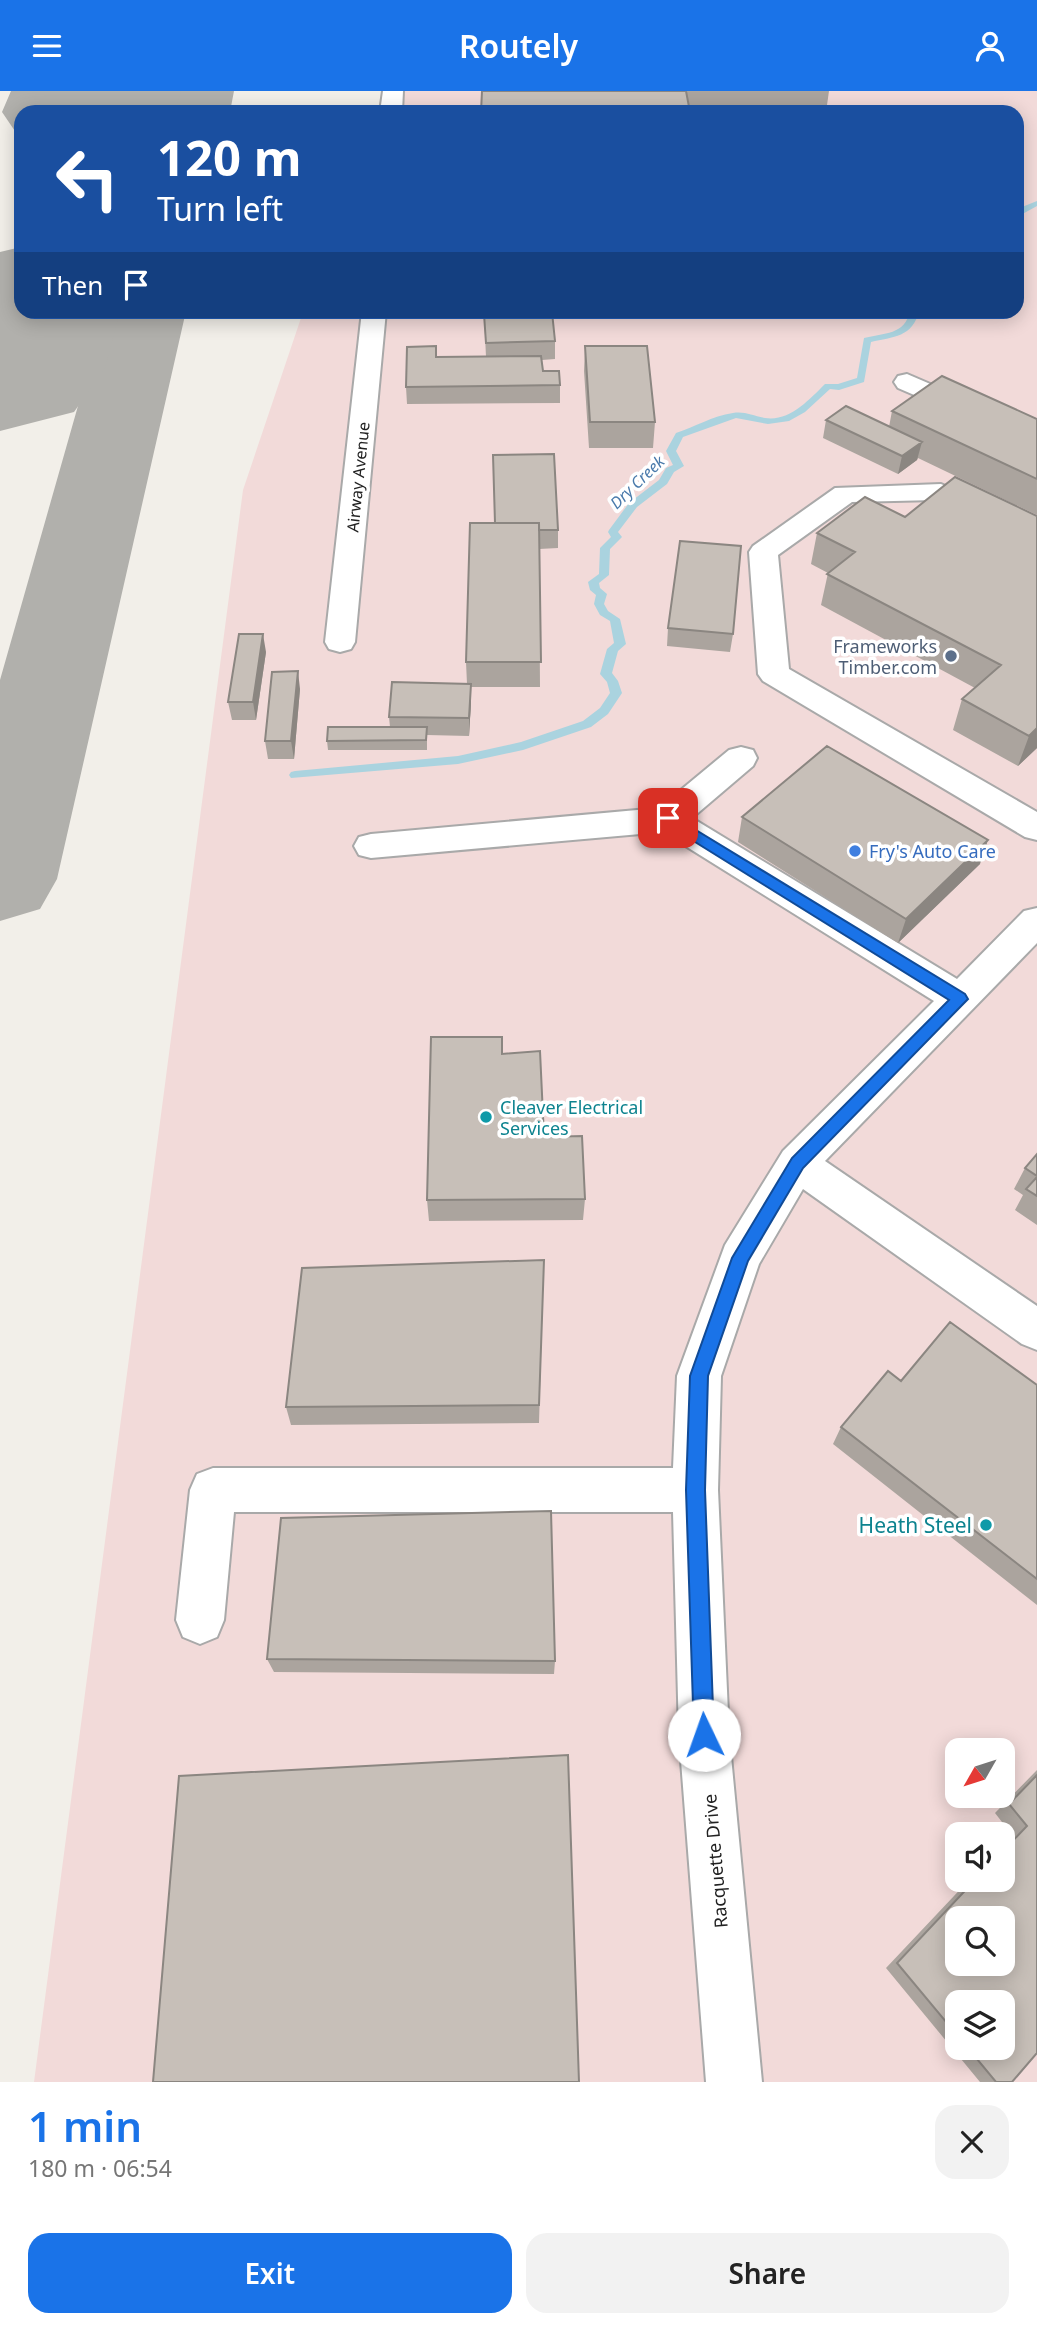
<!DOCTYPE html>
<meta charset="utf-8">
<style>
:root{--surface:#fff;--page:#f2f2f2;--text:#222;--muted:#767676;--accent:#1a73e8}
body{margin:0;font-family:"Noto Sans",sans-serif;background:var(--page);color:var(--text);height:100vh;display:flex;flex-direction:column;font-size:26px;white-space:nowrap}
*{box-sizing:border-box;margin:0}
p{font-size:23px;color:var(--muted)}
.icon{flex:none;width:38px;height:38px;fill:none;stroke:currentColor;stroke-width:2;stroke-linecap:round;stroke-linejoin:round}
.map{position:relative;height:1991px;overflow:hidden}
.panel{display:flex;flex-direction:column;background:var(--surface);flex:1}
.panel>*{flex:none}
.guide{position:absolute;left:14px;top:14px;width:1010px;height:214px;border-radius:21px;box-shadow:0 4px 18px #0003;background:#1a4fa0;color:#fff;overflow:hidden}
.needle{width:46px;rotate:231deg}
.buttons{position:absolute;left:945px;top:1647px;display:grid;gap:14px}
.buttons a{display:grid;place-items:center;width:70px;height:70px;border-radius:14px;background:var(--surface);box-shadow:0 4px 18px #0003;font-size:35px}
.pin{position:absolute;display:grid;place-items:center;width:60px;height:60px;color:#fff;margin:-30px;border-radius:14px;box-shadow:0 4px 10px #0006}
.me{position:absolute;width:77px;margin:-38px;rotate:357deg;stroke-linejoin:round;filter:drop-shadow(0 0 5px #0008)}
.turn{display:flex;align-items:center;gap:24px;height:147px;padding:0 28px;font-size:32px}
.turn .icon{width:91px;height:91px;stroke-width:2.5}
.turn b{display:block;font-size:49px;line-height:60px}
.then{display:flex;align-items:center;height:66px;padding:0 28px;background:#0003;gap:14px;font-size:26px}
.round{display:grid;place-items:center;flex:none;width:74px;height:74px;border-radius:21px;background:var(--page)}
.headline{display:flex;align-items:center;justify-content:space-between;height:119px;padding:0 28px}
h1{font-size:42px;font-weight:600;line-height:52px;color:var(--accent)}
.button{display:flex;gap:14px;margin-top:auto;padding:14px 28px}
.button a{flex:1;height:80px;border-radius:21px;background:var(--accent);color:#fff;font-size:28px;font-weight:600;line-height:80px;text-align:center}
.button a+a{background:var(--page);color:var(--text)}
header{display:flex;justify-content:space-between;align-items:center;height:91px;padding:0 28px;background:var(--accent);color:#fff;font-size:32px;font-weight:600}
.map>svg:first-child{display:block}
.commercial{fill:#f2dad9;fill-rule:evenodd}
.lines{fill:none;stroke-linecap:round;stroke-linejoin:round}
.stream{fill:#aad3df;fill-rule:evenodd}
.taxiway{fill:#b1b0ac;fill-rule:evenodd}
.runway{fill:#b1b0ac;fill-rule:evenodd}
.minor-casing{stroke:#a9a9a9;stroke-width:4}
.minor{fill:#fff;fill-rule:evenodd}
.wall{fill:#aba49e;fill-rule:evenodd}
.shaded-wall{fill:#8b8681}
.building{fill:#c7bfb8;stroke:#8b8681;stroke-width:2;fill-rule:evenodd}
.route{fill:#1a73e8;stroke:#114b97;stroke-width:2}
.service-dot{fill:#5c6f8a;stroke:#fff;stroke-width:2.5}
.shop-dot{fill:#3f7fe0;stroke:#fff;stroke-width:2.5}
.culture-dot{fill:#0f9aa8;stroke:#fff;stroke-width:2.5}
.labels{text-anchor:middle;dominant-baseline:central;stroke-width:7;stroke-linejoin:round;paint-order:stroke}
.far-street-label{font-size:16px;fill:#222;stroke:#fff}
.far-water-label{font-size:16px;font-style:italic;fill:#4a7aab;stroke:#fff}
.service-label{font-size:18px;fill:#4e5e75;stroke:#fff;text-anchor:end}
.shop-label{font-size:18px;fill:#366cbe;stroke:#fff;text-anchor:start}
.culture-label{font-size:18px;fill:#0d838f;stroke:#fff;text-anchor:start}
.street-label{font-size:18px;fill:#222;stroke:#fff}
.near-culture-label{font-size:21px;fill:#0d838f;stroke:#fff;text-anchor:end}
</style>
<header><svg class="icon" aria-label="menu" viewBox="0 0 24 24"><path d="M4 6h16M4 12h16M4 18h16"/></svg>Routely<svg class="icon" aria-label="person" viewBox="0 0 24 24"><circle cx="12" cy="8" r="4"/><path d="M4 21q1-7 8-7t8 7"/></svg></header>
<div class="map">
<svg width="1037" height="1991" viewBox="0 0 1037 1991">
<rect width="100%" height="100%" fill="#f2efe9"/>
<path class="commercial" d="M384,0H1037V1991H34L243,399L303,221L1017,220V21H376ZM957,1659H1003V1704H957ZM957,1743H1003V1788H957ZM957,1827H1003V1872H957ZM957,1911H1003V1956H957Z"/>
<g class="lines">
<path class="stream" d="M1037,110V115L1017,126V118Z
M910,220H919C913,246 893,246 871,251L864,291L839,299L830,298L805,321L789,330L768,333L736,327L683,346L676,360L684,375L674,381L667,393L637,416L618,441L622,446L610,458L609,484L599,492L600,497L607,503L604,513L608,520L620,528L626,553L618,560L612,582L618,590L622,602L608,623L591,636L523,659L458,673L291,687L289,684L291,681L295,680L458,665L521,651L583,630L600,617L610,602L607,591L600,583L607,558L614,552L610,530L600,524L594,513L596,504L590,499L588,491L599,483L600,457L611,446L608,441L609,439L629,412L659,389L666,377L673,374L666,360L676,342C695,336 712,325 733,322C745,320 753,325 765,327C789,331 809,309 825,293H838L857,287L864,247C884,242 905,244 910,220Z"/>
<path class="taxiway" d="M166,0H234L230,21H160Z
M105,220H186L57,788L40,818L0,830V589Z"/>
<path class="runway" d="M11,0H181L174,21H21V49L2,21Z
M21,156V220H120L105,277L74,321L0,340V161Z"/>
<g class="minor-casing">
<path id="minor" d="M383,0H403L402,21H380Z
M362,220H386L355,551L351,558L340,561L329,558L325,551Z
M907,283L1037,339V357L898,297L894,291L898,285Z
M941,393L1037,436V456L936,409L852,411L778,464L789,578L1037,721V749L1025,746L763,590L758,583L749,461L753,455L835,397Z
M741,656L753,659L757,667L753,675L692,727L957,888L1024,820L1037,817V852L825,1070L1037,1215V1259L1022,1253L803,1098L759,1173L721,1285L718,1399L729,1644L762,1991H706L679,1644L673,1421H234L224,1529L217,1546L200,1553L183,1546L176,1529L190,1399L197,1383L213,1377H673L677,1285L725,1154L783,1060L934,910L663,741L371,767L359,764L354,755L359,746L371,743L659,717L729,659Z"/>
</g>
<use href="#minor" class="minor"/>
</g>
<path class="wall" d="M482,0H829L826,21H481Z
M484,223L555,250V268L542,269L543,280L560,294V312L407,313L406,296L436,255V266H486Z
M585,255L655,331L653,357H589L584,280Z
M892,320L1037,328V424L918,367L917,369L898,383L823,347L826,329L889,336Z
M1037,425V657L1018,675L953,639L962,608L975,597L821,514L828,482L811,473L817,442L905,426Z
M470,432L558,439V457L539,458L540,596H471V611L469,645L427,644V659H328L327,650L390,636L389,626L467,593L466,571Z
M668,537L733,543L730,561L667,555Z
M266,561L256,629H232L228,611Z
M300,598L294,668H268L265,650Z
M742,726L980,773L898,852L738,751Z
M502,963L544,1046L585,1108L583,1129L429,1130L427,1109Z
M1037,1063V1134L1015,1119L1023,1104L1014,1098L1025,1077Z
M544,1169L539,1332L291,1334L286,1316Z
M901,1290L1037,1294V1514L833,1353L841,1336Z
M267,1568L555,1570L554,1583L274,1581Z
M1037,1679V1962L1012,1991H980L886,1877L970,1788H1003V1754L1012,1744L995,1722ZM957,1911L1003,1956H957Z"/>
<path class="shaded-wall" d="M922,351L917,369L898,383L902,365Z
M263,543L266,561L256,629L253,611Z
M298,580L300,598L294,668L291,650Z
M471,593V611L469,645V627Z
M1037,637V657L1018,675L1029,645Z
M988,749L980,773L898,852L906,828Z"/>
<path class="building" d="M482,0H686L690,21H481Z
M552,221L555,250L486,252L484,223Z
M436,255V266L541,265L543,280H559L560,294L406,296L407,256Z
M585,255H647L655,331H590Z
M942,285L1037,328V388L892,320Z
M846,315L922,351L902,365L826,329Z
M554,363L558,439H539V432H495L493,364Z
M955,386L1037,425V637L1029,645L962,608L1001,574L827,483L855,461L817,442L865,406L905,426Z
M470,432H539L541,571H466Z
M680,450L741,455L733,543L668,537Z
M239,543H263L253,611H228Z
M298,580L291,650H265L272,581Z
M392,591L471,593L469,627L389,626Z
M328,636H427L426,649L327,650Z
M827,655L988,749L906,828L742,726Z
M431,946H502V963L540,960L544,1046L582,1045L585,1108L427,1109Z
M1037,1063V1085L1025,1077Z
M1037,1086V1105L1026,1098Z
M544,1169L539,1314L286,1316L302,1177Z
M950,1231L1037,1294V1488L841,1336L888,1280L901,1290Z
M551,1420L555,1570L267,1568L281,1427Z
M568,1664L579,1991H153L179,1685Z
M1037,1684V1962L1012,1991H996L967,1956H1003V1911H957V1944L897,1872L976,1788H1003V1760L1027,1735L1009,1713ZM957,1827H1003V1872H957Z"/>
<path class="route" d="M668,722L965,903L968,908L803,1077L748,1170L708,1285L705,1399L714,1644L711,1651L704,1654L697,1651L694,1644L686,1399L690,1285L732,1167L792,1067L949,909L663,731V724Z"/>
<circle class="service-dot" cx="951" cy="565" r="7"/>
<circle class="shop-dot" cx="855" cy="760" r="7"/>
<g class="culture-dot">
<circle cx="486" cy="1026" r="7"/>
<circle cx="986" cy="1434" r="7"/>
</g>
<g class="labels">
<g class="far-street-label">
<text transform="translate(358 386) rotate(-84)">Airway Avenue</text>
</g>
<g class="far-water-label">
<text transform="translate(637 391) rotate(-44)">Dry Creek</text>
</g>
<g class="service-label">
<text x="937" y="555">Frameworks<tspan x="937" dy="21">Timber.com</tspan></text>
</g>
<g class="shop-label">
<text x="869" y="760">Fry's Auto Care</text>
</g>
<g class="culture-label">
<text x="500" y="1016">Cleaver Electrical<tspan x="500" dy="21">Services</tspan></text>
</g>
<g class="street-label">
<text transform="translate(715 1770) rotate(-95)">Racquette Drive</text>
</g>
<g class="near-culture-label">
<text x="972" y="1434">Heath Steel</text>
</g>
</g>
</svg>
<div class="buttons">
<a><svg class="needle" viewBox="-14 -14 28 28"><path d="M0-13l5 13h-10z" fill="#e53935"/><path d="M0 13l5-13h-10z" fill="#767676"/></svg></a>
<a><svg class="icon" aria-label="sound" viewBox="0 0 24 24"><path d="M4 9h4l5-4v14l-5-4H4zM17 9q2 3 0 6"/></svg></a>
<a><svg class="icon" aria-label="search" viewBox="0 0 24 24"><circle cx="10" cy="10" r="6"/><path d="M15 15l6 6"/></svg></a>
<a><svg class="icon" aria-label="layers" viewBox="0 0 24 24"><path d="M12 4l9 5-9 5-9-5zM3 14l9 5 9-5"/></svg></a>
</div>
<div class="pin" style="left:668px;top:727px;background:#d93025"><svg class="icon" aria-label="arrive" viewBox="0 0 24 24"><path d="M6 21V4h12l-3 4 3 4H6"/></svg></div>
<svg class="me" style="left:704px;top:1644px" viewBox="-20 -20 40 40"><circle r="19" fill="#fff"/><path d="M0-13L10 11 0 6-10 11z" fill="#1a73e8"/></svg>
<div class="guide">
<div class="turn"><svg class="icon" aria-label="left" viewBox="0 0 24 24"><path d="M17 20v-9H6M10 6l-5 5 5 5"/></svg><div><b>120 m</b>Turn left</div></div>
<div class="then">Then<svg class="icon" aria-label="arrive" viewBox="0 0 24 24"><path d="M6 21V4h12l-3 4 3 4H6"/></svg></div>
</div>
</div>
<section class="panel">
<div class="headline"><div><h1>1 min</h1><p>180 m · 06:54</p></div><a class="round"><svg class="icon" aria-label="close" viewBox="0 0 24 24"><path d="M6 6l12 12M18 6L6 18"/></svg></a></div>
<div class="button"><a>Exit</a><a>Share</a></div>
</section>
